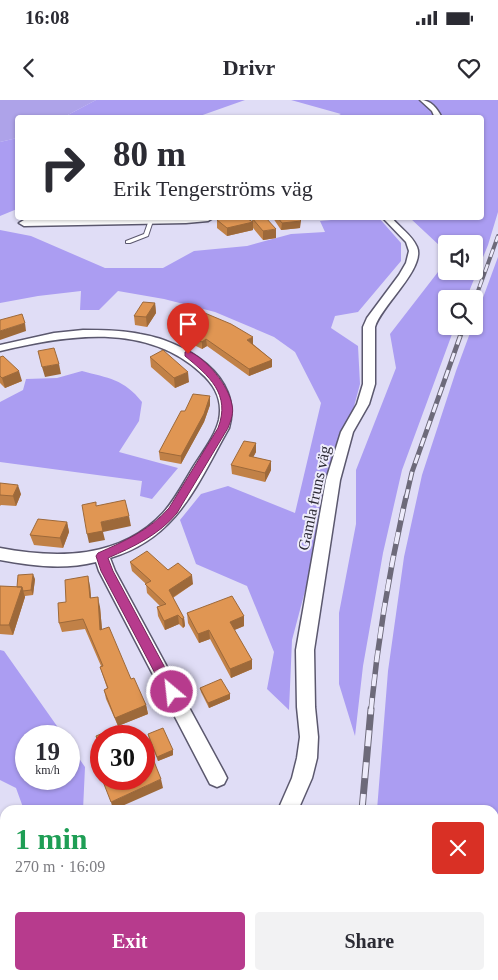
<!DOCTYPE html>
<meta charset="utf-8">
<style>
:root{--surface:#fff;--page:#f2f2f3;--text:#2b2b33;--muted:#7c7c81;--accent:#b73b8d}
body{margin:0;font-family:Georgia,serif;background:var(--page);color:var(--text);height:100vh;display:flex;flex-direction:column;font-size:19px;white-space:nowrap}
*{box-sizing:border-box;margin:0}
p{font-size:16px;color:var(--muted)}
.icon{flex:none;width:28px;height:28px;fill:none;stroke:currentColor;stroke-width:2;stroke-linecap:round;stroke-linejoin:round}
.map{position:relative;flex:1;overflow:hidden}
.panel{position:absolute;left:0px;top:705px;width:499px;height:175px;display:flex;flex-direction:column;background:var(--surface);border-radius:15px 15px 0 0;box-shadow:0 1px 4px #0004}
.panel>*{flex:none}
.hud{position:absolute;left:15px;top:15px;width:469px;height:105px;border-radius:5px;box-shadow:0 1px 4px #0004;background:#fff;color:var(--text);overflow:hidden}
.controls{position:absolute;left:438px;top:135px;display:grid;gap:10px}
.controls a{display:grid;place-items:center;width:45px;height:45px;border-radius:5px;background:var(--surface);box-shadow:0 1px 4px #0004;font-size:25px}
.speed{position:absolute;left:15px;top:625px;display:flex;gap:10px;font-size:25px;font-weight:700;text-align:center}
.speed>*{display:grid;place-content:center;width:65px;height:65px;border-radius:50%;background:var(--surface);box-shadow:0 1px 4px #0004;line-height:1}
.speed small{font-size:12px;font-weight:400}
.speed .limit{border:8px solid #d22;background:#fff;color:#111}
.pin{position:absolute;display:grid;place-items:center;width:42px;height:42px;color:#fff;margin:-51px -21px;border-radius:50% 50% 50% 0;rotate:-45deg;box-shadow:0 0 5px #0007}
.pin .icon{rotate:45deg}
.me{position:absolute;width:55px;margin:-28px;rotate:332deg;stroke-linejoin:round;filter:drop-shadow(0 0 4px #0008)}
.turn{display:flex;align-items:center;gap:18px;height:105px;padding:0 15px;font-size:22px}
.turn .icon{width:65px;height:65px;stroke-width:2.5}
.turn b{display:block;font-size:35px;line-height:42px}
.round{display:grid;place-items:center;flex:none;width:52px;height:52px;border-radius:5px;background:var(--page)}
.head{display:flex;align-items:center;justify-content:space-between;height:85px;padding:0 15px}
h1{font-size:30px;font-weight:600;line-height:38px;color:#1e9e55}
.button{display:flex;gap:10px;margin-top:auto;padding:10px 15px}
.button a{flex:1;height:58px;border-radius:5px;background:var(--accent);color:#fff;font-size:20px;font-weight:600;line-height:58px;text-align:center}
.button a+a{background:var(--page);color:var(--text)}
.status{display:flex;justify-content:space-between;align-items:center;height:35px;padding:0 25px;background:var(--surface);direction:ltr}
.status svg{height:14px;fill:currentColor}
header{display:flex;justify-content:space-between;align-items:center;height:65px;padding:0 15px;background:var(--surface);font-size:22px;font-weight:600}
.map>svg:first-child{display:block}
.green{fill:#aea3e9}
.forest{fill:#ab9df2;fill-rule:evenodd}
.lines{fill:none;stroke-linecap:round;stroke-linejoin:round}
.service-casing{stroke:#5b586e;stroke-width:2}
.minor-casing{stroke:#5b586e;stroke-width:3}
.service{fill:#fff;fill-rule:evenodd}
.minor{fill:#fff;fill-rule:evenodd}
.rail-far3-casing{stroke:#6d6a7a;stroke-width:4}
.rail-far2-casing{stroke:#6d6a7a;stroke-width:5}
.rail-far1-casing{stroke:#6d6a7a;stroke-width:5.5}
.rail-casing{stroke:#6d6a7a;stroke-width:7}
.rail-far3{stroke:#edebfb;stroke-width:2.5;stroke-dasharray:8;stroke-linecap:butt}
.rail-far2{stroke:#edebfb;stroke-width:3;stroke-dasharray:9;stroke-linecap:butt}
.rail-far1{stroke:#edebfb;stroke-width:4;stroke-dasharray:12;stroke-linecap:butt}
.rail{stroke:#edebfb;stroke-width:5;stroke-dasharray:16;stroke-linecap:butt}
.wall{fill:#c18147}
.shaded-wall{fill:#9d693a}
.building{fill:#e09653;stroke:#9d693a}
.route{fill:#b73b8d;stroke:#77265c}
.labels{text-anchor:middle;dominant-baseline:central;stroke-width:4;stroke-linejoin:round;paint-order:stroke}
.street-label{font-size:16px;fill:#2b2933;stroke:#edebfb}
</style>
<div class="status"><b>16:08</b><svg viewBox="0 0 49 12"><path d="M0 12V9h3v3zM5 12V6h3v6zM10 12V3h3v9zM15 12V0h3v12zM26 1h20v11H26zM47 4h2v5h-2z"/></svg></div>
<header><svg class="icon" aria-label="back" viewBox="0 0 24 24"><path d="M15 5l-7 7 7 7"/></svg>Drivr<svg class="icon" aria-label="heart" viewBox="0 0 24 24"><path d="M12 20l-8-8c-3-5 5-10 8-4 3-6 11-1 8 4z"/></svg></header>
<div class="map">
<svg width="498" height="880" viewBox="0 0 498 880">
<rect width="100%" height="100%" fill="#e0ddf6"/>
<path class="green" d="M0,0H96L64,17L18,18L17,38L0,42Z"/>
<path class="forest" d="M96,0H245L197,17H64Z
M291,0H498V112L488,145L466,199H446V226H455L402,370L383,453L363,566L355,636L339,584V513L356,424V370L396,268L390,234L438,172L440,146L410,118H481V18L335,17L341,14ZM446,144H474V171H446Z
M17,38V109L0,116V42Z
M354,118H379L401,143V161L358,212L335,216L331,228L358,246L360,284L292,540L289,610L267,589L274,552L247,486L196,464L180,420L201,394L228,386L295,413L321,303L295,252L274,237L215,212L164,199L118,191L99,210H80L81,191L38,196L0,203V130L31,136L105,168H163L194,151L247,146L291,134L325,132L320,121Z
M498,157V880H358L359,875H494V710H377L388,571L404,457L422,375L456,271Z
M82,271C108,278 124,279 142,302L139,321L119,352L178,368L152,399L140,396L142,381L0,362V302L23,290L26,279L57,278Z
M0,550L4,551L64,636H26V679H69V644L85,667L83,710H24L16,688L0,680Z"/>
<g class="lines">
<g class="service-casing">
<path id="service" d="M149,120L153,121L148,136L130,143H126V141L144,134Z
M0,751L5,754V766L0,763Z
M38,875H50V880H38Z"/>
</g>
<g class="minor-casing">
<path id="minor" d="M420,0C431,0 437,8 442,18H435L432,11Z
M174,118H213L208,121L186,123L24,126L19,123L24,120Z
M383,118H392C400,128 412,135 417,147C426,168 381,206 375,227V284L369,304L353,332L340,380L314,550L315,607L318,637L317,658L312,678L298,710H278L292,678L297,658L300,637L297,607L296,550L326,380L341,332L357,304L363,284V227L367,218L399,175L406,163L409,151L406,142Z
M83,230C102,230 121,230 140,234C184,241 244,276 229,328C197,384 178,438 110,458L115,471L224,672L227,678L224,684L217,687L210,684L99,471L96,462C64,470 32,466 0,460V448C57,459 120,459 163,413C174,401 183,384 192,369C201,354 215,337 219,320C223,301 215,285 201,273C146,222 67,235 0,251V245L54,233Z
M226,875H251L253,880H229Z"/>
</g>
<use href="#service" class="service"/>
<use href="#minor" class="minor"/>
<g class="rail-far3-casing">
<path id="rail-far3" d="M474,202L498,136
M462,233L464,226"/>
</g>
<g class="rail-far2-casing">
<path id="rail-far2" d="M406,398L412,372L462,231"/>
</g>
<g class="rail-far1-casing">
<path id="rail-far1" d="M371,610C378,538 390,467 406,397"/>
</g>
<g class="rail-casing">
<path id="rail" d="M362,710L371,609
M341,880L342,875"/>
</g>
<use href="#rail-far3" class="rail-far3"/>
<use href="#rail-far2" class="rail-far2"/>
<use href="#rail-far1" class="rail-far1"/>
<use href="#rail" class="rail"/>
</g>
<path class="wall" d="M252,118L276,138L263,140L253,128V130L227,136L217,128V120L252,121Z
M273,118H298L300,128L281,130Z
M155,203L156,213L147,227L135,225L134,216Z
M174,218L253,244L272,260V267L249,276L207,246L202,249L178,237V230L181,228L175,225Z
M0,257L22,281L5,288L0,283Z
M150,257L189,282L175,288L151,267Z
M210,305L204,322L181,364L160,360L159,352L185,311Z
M256,343V352L253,357L271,361V370L265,382L232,374L231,365Z
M0,383L21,394L16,406L1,405L0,406Z
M67,422L69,432L63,448L34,445L30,435Z
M130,462L168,470L193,484L173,498L184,518L185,526L183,528L179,524L165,530L158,516L157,507L160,506L147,493L146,484L132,471Z
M35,479L33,495L25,496V497L13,535L0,534V486L17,487Z
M90,486L91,498L100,507L102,530L146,605L148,614L118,626L106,599L104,590L107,588L100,567L101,566L85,529L62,532L59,523Z
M187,513L244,516V526L234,530L252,560V569L231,578L210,539L199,543L188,523Z
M200,588L230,594V599L209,608L201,592Z
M148,634L173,655L158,661L149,639Z"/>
<path class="shaded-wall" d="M301,121L300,128L281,130L282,123Z
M253,122V130L227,136V128Z
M276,129V138L263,140V131Z
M155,203L156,213L147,227L146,217Z
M25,223L26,231L0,240V231Z
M253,237V245L247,240Z
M206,239L207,246L202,249V242Z
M272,260V267L249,276V269Z
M59,264L61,274L45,277L42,267Z
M19,271L22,281L5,288L2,278Z
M188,272L189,282L175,288L174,278Z
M210,296V305L204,322L181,364V356Z
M256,343V352L249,365V356Z
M271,361V370L265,382V373Z
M18,385L21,394L16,406L13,396Z
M129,416L131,426L103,432L105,440L89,443L87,434L101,422Z
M67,422L69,432L63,448L60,438Z
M33,474L35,479L33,495L31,490Z
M192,475L193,484L170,499L169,490Z
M88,476L90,486L92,508L90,498Z
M22,487L25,497L13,535L9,525Z
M98,497L100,507L103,540L100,530Z
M178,515L179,524L165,530L164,521Z
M244,516V526L230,532V522Z
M184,518L185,526L183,528L182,519Z
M209,530L210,539L199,543L198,534Z
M252,560V569L231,578L230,569Z
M230,594V599L209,608L208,603Z
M146,605L148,614L118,626L115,618Z
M173,650V655L158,661L157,657Z
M161,679L163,688L113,710L111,702Z
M91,875H106L98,879L97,876L89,880H80Z"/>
<path class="building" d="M223,118H246L253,122L227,128L217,120Z
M252,118H266L276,129L263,131Z
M278,118H298L301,121L282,123Z
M143,202L155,203L146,217L134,216Z
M189,210L196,213L200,211L231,224L253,237L247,240L272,260L249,269L206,239L202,242L178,230L188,224L174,218Z
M22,214L25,223L0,231V220Z
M54,248L59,264L42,267L38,251Z
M163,250L188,272L174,278L150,257Z
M3,256L19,271L2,278L0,276V257Z
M193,294L210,296L204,314L181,356L159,352L181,311H185Z
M244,341L256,343L249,356L271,361L265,373L231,365Z
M0,383L18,385L13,396L0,395Z
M125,400L129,416L101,422L103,431L87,434L82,405L96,402V406Z
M38,419L67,422L60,438L30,435Z
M147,451L168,470L178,463L192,475L169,490L184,518L182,519L178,515L164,521L157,507L166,504L145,484L151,481L130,462Z
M33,474L31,490L23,491L22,487H17L18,475Z
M88,476L90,498L98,497L100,530L109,527L131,579L134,578L146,605L115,618L104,590L108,588L100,567L103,566L83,519L59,523L58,503L66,502L65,480Z
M0,486L22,487L9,525H0Z
M232,496L244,516L230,522L252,560L230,569L209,530L198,534L187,513Z
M221,579L230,594L208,603L200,588Z
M120,626L124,636H101V647H100L96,636Z
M163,628L173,650L157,657L148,634Z
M151,654L161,679L111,702L102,679H144V657Z
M58,875H61L62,880H47Z
M76,875H91L80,880H78Z"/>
<path class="route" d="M188,251C206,258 229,286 232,305C234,313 231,320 228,328L177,413C159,435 133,447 108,458L113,471L178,592L176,596L172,598L167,596L101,471L96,456L98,453C123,442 150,430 169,408L218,328C231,294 209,276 185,256V252Z"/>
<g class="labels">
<g class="street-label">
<text transform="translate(314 398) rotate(-78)">Gamla fruns väg</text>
</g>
</g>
</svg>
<div class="controls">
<a><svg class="icon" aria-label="sound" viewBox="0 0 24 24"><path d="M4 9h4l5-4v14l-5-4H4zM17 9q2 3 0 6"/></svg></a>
<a><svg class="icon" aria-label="search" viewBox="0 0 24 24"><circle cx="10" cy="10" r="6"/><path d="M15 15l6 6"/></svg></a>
</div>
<div class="speed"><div>19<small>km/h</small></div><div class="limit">30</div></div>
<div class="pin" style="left:188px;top:254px;background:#d93025"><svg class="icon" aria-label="arrive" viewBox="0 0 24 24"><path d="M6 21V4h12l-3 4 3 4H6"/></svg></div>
<svg class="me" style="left:172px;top:592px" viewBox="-20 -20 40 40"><circle r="17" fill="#b73b8d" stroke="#fff" stroke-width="3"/><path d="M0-11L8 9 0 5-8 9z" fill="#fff"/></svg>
<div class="hud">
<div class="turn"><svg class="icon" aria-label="right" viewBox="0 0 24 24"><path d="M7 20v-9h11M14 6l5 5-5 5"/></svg><div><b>80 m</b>Erik Tengerströms väg</div></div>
</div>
<section class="panel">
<div class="head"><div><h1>1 min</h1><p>270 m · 16:09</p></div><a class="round" style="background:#d93025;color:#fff"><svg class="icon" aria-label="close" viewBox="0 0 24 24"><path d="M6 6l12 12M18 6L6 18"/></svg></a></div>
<div class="button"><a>Exit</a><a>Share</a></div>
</section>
</div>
